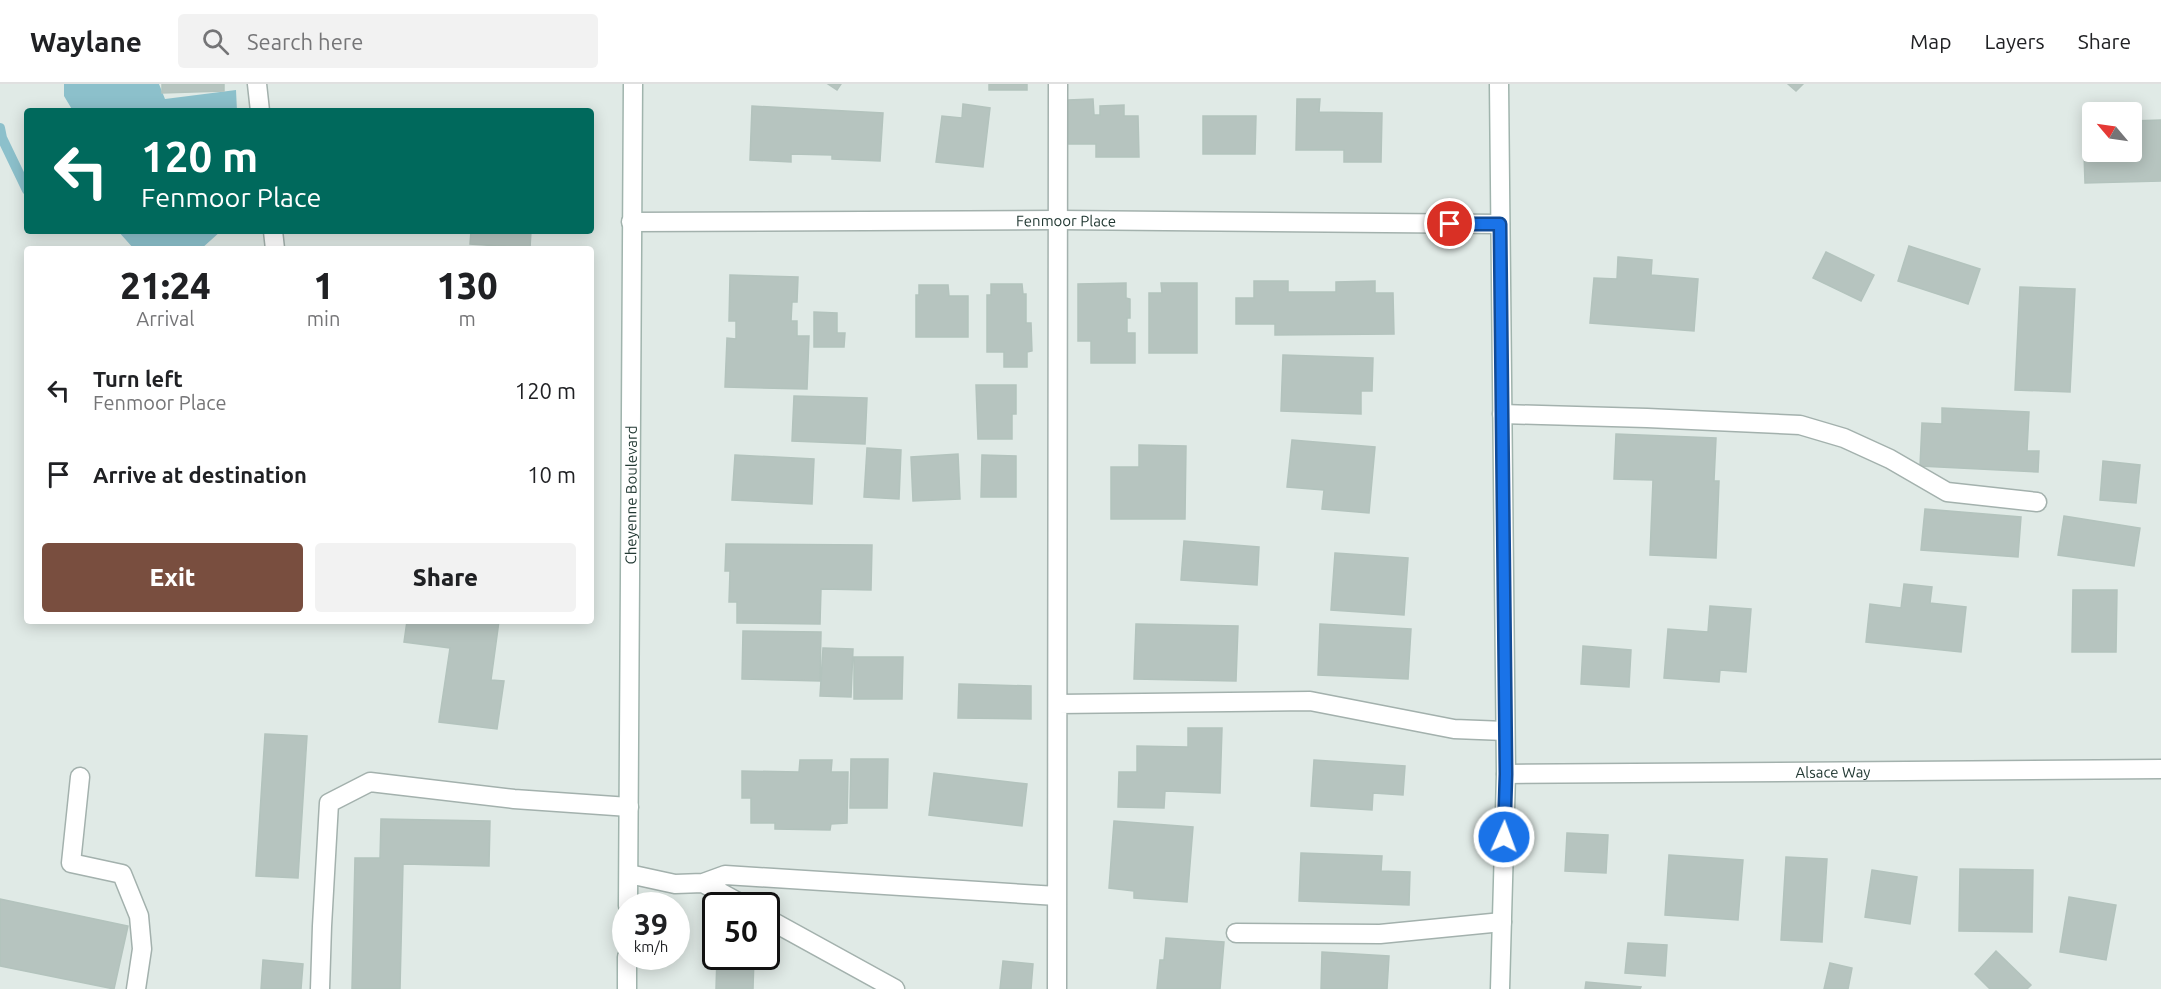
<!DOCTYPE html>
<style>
:root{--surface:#fff;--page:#f2f2f2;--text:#202124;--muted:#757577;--line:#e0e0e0;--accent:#794e3f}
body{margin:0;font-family:Ubuntu,sans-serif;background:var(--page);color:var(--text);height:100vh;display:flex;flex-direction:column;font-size:22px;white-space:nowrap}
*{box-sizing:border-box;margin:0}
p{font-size:20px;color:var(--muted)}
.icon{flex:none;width:33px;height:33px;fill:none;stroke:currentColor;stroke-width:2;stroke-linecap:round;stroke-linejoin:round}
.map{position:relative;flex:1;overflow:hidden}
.drawer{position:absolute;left:24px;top:162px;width:570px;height:378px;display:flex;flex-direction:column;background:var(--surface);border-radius:6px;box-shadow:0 3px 15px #0003}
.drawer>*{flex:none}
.top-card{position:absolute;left:24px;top:24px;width:570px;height:126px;border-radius:6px;box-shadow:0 3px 15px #0003;background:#00695c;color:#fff;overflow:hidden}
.needle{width:39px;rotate:299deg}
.controls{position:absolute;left:2082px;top:18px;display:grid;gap:12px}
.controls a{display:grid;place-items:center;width:60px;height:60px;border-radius:6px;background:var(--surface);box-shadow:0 3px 15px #0003;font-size:30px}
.speed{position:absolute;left:612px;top:808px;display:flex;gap:12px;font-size:30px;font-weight:700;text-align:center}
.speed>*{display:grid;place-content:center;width:78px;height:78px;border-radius:50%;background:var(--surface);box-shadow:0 3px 15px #0003;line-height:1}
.speed small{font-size:15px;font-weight:400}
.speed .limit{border:3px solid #111;border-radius:9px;background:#fff;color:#111}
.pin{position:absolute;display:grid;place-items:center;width:51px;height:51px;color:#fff;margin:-26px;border:3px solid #fff;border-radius:50%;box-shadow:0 2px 6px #0007}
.me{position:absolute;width:66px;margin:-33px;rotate:2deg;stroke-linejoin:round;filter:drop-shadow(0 0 4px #0008)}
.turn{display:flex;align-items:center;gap:21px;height:126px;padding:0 18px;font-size:27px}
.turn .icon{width:78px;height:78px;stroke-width:2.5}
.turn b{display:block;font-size:42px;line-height:51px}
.eta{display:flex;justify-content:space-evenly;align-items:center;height:102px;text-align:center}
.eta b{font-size:36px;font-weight:800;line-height:42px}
.cta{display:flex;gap:12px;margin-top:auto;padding:12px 18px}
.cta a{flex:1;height:69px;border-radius:6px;background:var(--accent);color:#fff;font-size:24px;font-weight:800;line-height:69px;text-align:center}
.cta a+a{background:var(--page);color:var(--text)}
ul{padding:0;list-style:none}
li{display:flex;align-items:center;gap:18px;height:84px;padding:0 18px}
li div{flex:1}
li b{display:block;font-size:22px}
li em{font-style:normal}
header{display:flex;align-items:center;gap:36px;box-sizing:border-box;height:84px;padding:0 30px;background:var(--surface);border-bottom:2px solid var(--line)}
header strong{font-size:28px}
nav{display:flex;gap:33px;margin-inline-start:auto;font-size:21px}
.search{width:420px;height:54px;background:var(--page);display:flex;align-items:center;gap:15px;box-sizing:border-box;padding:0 21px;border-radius:6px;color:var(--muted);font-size:22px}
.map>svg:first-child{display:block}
.water{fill:#8cc0cb}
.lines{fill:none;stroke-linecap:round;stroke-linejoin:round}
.stream{stroke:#8cc0cb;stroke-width:10}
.building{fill:#b6c4bf;stroke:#b3c3bd;stroke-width:1.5}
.lane-casing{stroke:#a3b1ad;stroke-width:21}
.street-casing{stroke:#a3b1ad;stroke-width:21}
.secondary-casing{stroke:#a0b4ad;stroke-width:21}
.lane{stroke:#fff;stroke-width:18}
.street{stroke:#fff;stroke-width:18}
.secondary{stroke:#fff;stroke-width:18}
.route-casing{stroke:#114b97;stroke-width:15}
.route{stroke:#1a73e8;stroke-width:10}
.labels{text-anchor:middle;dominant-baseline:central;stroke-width:4.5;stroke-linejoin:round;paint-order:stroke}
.street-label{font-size:15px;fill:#223933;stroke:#f0f7f4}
</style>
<header>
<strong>Waylane</strong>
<div class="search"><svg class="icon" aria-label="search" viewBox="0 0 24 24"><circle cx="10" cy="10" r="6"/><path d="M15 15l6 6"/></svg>Search here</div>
<nav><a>Map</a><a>Layers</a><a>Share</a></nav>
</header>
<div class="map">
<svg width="2161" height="905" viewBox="0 0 2161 905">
<rect width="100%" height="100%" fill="#e0eae6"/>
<path class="water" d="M64,0H159L165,15L236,6L237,27H73L64,12Z
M118,147H221L201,165H134Z"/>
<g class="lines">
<path class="stream" d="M0,44L2,54L27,106"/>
</g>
<path class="building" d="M162,0H224V7L162,9Z
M828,0H841L837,6Z
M989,0H1027V6H989Z
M1788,0H1803L1796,7Z
M1093,15L1094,31H1100V22L1124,21V32H1138L1139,73H1096V60H1068V16Z
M1297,15H1320L1319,28L1382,29L1381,78H1344V66H1296Z
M963,20L990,24L983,83L936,78L942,32L962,34Z
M752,22L883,29L880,77L832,75V71L791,70V78L750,76Z
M1203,32H1256L1255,70H1203Z
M2161,36V97L2085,99L2083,39L2092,38V68H2132V37Z
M471,147H531L530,164L470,160Z
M1909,162L1980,185L1968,220L1898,197Z
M1826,168L1874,191L1861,217L1813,194Z
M1618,173L1652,176L1651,191L1698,195L1694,247L1590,239L1594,194L1617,195Z
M730,191L798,193L797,218H792L791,237H797V252H809L807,305L725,303L727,254L736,255V237H729Z
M1254,197H1288V208H1336V198L1375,197V209H1393L1394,250L1275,251V240H1236V214H1254Z
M1126,199V214L1130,215V234H1127V249H1135V279H1091V257H1078V200Z
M1161,199H1197V269H1149V209H1162Z
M991,200H1022L1023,210H1026V239H1031L1032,267L1027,268V283H1004V268H987V211H991Z
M919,201H948L949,212H968V253H916V211H919Z
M2020,203L2075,205L2070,308L2015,306Z
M814,228L837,229V249H845L844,263H814Z
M1283,271L1373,274L1372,307H1361V330L1281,327Z
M976,301H1016V330H1012V355H978Z
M794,312L867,314L865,360L792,357Z
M1942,324L2029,328L2027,367H2039L2038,388L1920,382L1922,339L1942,340Z
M1616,350L1716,354L1714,397H1719L1716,474L1650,471L1653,396L1614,395Z
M1292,356L1375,363L1369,429L1322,425L1324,406L1287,403Z
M1139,361L1186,362L1185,435H1111V383H1139Z
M867,364L901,366L899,415L864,413Z
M958,370L960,415L913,417L911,373Z
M735,371L814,375L812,420L732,416Z
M982,371L1016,372V413H981Z
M2103,377L2140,381L2136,419L2100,416Z
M1925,425L2021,433L2018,473L1921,466Z
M2064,432L2140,444L2134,482L2058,471Z
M1184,457L1259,463L1257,501L1181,496Z
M726,460L872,461L871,506L821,505L820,540L737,539V518H729L730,487H725Z
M1335,469L1408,474L1404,531L1331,526Z
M1904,500L1932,503L1930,519L1966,523L1961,568L1866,558L1870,520L1901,524Z
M2073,506H2117L2116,568H2072Z
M1710,522L1751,525L1746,588L1720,586L1719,598L1664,594L1668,545L1708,548Z
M407,537H499L491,596L504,597L497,645L439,638L450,564L404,558Z
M1136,540L1238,542L1236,597L1134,595Z
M1320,540L1411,545L1408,595L1318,591Z
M743,547L821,548L820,597L742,595Z
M1583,562L1631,566L1629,603L1581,600Z
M823,564L853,565L851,613L820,612Z
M854,573H903L902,615H854Z
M959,600L1031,602V635L958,634Z
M1188,644H1222L1220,709L1165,707L1164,724L1118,723L1119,688H1137V662L1188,663Z
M265,650L307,652L298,794L256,792Z
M851,675H888L887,724H850Z
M800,676H832L831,688H848L847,739L831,740L830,746L775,745V739H751V714H742V687L799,688Z
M1314,676L1405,682L1403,711L1373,709L1372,726L1311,722Z
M934,689L1027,700L1022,742L929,731Z
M381,735L490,737L489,782L403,780L400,905H352L355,774H380Z
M1114,737L1193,743L1187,818L1134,814V807L1109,804Z
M1567,749L1608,751L1606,789L1565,787Z
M1301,769L1382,772L1381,787L1410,788L1409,821L1299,817Z
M1669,771L1743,776L1738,836L1665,831Z
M1786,773L1827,775L1822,858L1781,856Z
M1960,785L2033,786L2032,848L1959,847Z
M1872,786L1917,793L1910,840L1865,833Z
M2069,813L2116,821L2106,876L2060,868Z
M0,815L128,842L114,905L0,882Z
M1166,854L1224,858L1220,905H1157L1160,876H1164Z
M1628,859L1667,861L1665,892L1625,889Z
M1996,867L2031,901L2027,905H1990L1975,890Z
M1322,868L1389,872L1387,905H1321Z
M717,873H754L753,905H716Z
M263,876L303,880L301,905H261Z
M1003,877L1033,880L1031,905H1000Z
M1830,879L1852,884L1848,905H1824Z
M1586,898L1641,903L1640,905H1585Z"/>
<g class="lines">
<g class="lane-casing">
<path id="lane" d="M257,0L260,27
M273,147L275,165
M1502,330L1647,334L1800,341L1844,354L1890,375L1947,408L2037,418
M1058,620L1310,617L1454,645L1505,647
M80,693L71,779L122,790L139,832L142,865L136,905
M629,790L675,800L703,799L745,822
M703,799L725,791L1057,812
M766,834L895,905
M1236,849L1380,850L1502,838
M320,905L322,842L329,719L370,698L514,715L629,723
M1057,905L1058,0"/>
</g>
<g class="street-casing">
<g id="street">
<path id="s1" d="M631,138L1059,136L1500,140"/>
<path id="s2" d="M1506,690L2161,685"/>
</g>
</g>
<g class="secondary-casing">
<g id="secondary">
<path d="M1499,0L1506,690L1500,905"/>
<path id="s3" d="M628,822L633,0"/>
<path d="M627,905V873"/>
</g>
</g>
<use href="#lane" class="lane"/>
<use href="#street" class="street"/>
<use href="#secondary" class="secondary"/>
</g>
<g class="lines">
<g class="route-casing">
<path id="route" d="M1450,140H1500L1506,690L1504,753"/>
</g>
<use href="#route" class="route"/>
</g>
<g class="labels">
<g class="street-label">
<text stroke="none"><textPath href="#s1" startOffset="435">Fenmoor Place</textPath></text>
<text stroke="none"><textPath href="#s3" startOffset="411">Cheyenne Boulevard</textPath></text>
<text stroke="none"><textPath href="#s2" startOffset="327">Alsace Way</textPath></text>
</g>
</g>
</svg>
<div class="controls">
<a><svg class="needle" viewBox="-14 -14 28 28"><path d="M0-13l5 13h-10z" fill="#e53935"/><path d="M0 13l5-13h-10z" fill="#757577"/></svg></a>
</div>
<div class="speed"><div>39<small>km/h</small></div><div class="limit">50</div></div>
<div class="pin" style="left:1450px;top:140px;background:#d93025"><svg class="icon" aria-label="arrive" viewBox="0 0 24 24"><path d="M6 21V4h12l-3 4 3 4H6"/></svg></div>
<svg class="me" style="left:1504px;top:753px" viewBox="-20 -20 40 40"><circle r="17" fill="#1a73e8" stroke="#fff" stroke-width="3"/><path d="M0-11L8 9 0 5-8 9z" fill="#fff"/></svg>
<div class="top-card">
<div class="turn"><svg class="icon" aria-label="left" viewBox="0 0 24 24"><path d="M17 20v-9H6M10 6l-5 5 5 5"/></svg><div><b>120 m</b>Fenmoor Place</div></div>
</div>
<section class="drawer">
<div class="eta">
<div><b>21:24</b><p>Arrival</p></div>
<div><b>1</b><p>min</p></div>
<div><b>130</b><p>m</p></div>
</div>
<ul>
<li><svg class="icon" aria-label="left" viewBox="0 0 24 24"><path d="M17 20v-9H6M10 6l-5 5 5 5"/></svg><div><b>Turn left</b><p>Fenmoor Place</p></div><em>120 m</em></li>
<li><svg class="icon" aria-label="arrive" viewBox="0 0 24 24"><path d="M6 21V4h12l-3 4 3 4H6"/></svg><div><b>Arrive at destination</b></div><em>10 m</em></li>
</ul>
<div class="cta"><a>Exit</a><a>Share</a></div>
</section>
</div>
